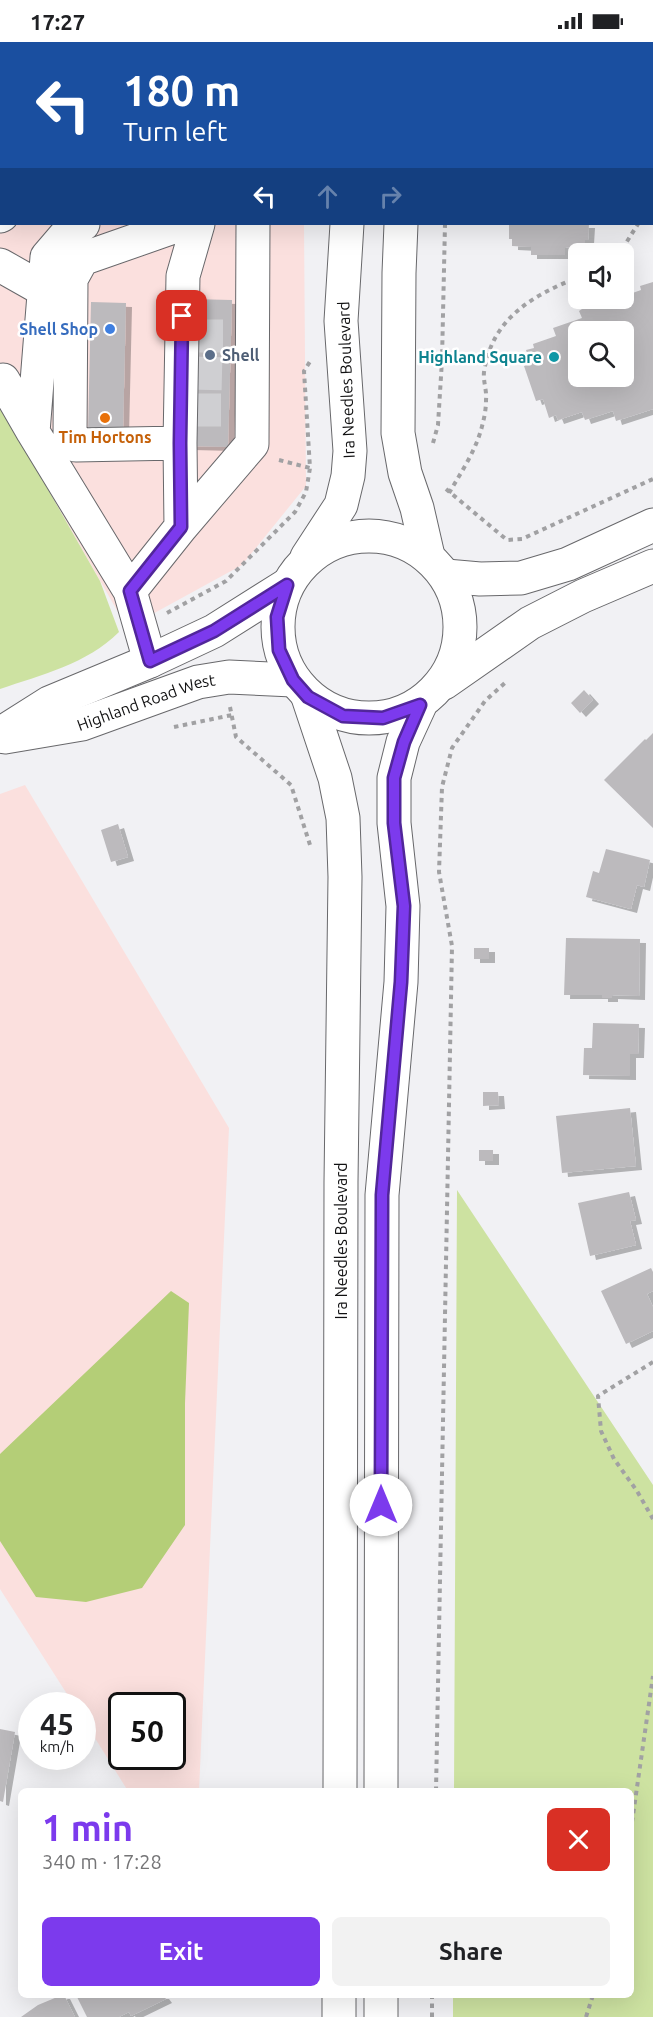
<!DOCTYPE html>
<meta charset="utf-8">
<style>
:root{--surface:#fff;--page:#f2f2f2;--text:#202124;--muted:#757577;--accent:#7c3aed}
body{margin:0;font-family:Ubuntu,sans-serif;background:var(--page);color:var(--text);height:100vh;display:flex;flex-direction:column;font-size:22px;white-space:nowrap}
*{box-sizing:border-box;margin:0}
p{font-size:20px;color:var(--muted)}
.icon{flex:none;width:33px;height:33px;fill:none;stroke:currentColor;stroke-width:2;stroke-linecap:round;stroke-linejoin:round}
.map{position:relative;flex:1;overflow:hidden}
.details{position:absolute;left:18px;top:1746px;width:616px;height:210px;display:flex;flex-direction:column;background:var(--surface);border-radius:9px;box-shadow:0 6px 24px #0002}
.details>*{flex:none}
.banner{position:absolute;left:0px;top:0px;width:654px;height:183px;box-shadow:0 6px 24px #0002;background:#1a4fa0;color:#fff;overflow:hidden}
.tools{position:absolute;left:568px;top:201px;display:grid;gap:12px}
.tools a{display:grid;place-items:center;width:66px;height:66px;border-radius:9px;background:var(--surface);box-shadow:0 6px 24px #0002;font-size:30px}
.speed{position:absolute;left:18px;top:1650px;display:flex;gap:12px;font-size:30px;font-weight:700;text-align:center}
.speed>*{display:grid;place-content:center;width:78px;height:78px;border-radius:50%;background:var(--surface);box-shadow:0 6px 24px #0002;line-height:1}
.speed small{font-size:15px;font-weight:400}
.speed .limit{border:3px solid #111;border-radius:9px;background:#fff;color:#111}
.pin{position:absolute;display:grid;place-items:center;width:51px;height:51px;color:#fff;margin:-26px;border-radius:12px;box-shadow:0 3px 9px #0006}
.me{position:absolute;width:66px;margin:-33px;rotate:0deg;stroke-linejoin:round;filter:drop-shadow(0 0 4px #0008)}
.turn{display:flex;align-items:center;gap:21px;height:126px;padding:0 24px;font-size:27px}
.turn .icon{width:78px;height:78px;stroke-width:2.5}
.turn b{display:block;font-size:42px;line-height:51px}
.lanes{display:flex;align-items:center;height:57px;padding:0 24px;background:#0003;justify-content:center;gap:30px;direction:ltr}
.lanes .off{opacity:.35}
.round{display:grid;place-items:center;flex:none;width:63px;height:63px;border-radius:9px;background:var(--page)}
.overview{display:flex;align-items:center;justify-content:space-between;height:102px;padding:0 24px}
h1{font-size:36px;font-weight:700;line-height:45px;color:var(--accent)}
.action{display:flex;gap:12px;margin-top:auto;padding:12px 24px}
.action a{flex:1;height:69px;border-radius:9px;background:var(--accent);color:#fff;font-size:24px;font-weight:700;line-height:69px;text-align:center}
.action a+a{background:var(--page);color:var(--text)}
.status{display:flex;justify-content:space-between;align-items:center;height:42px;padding:0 30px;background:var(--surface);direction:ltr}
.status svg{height:16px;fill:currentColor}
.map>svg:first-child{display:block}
.commercial{fill:#fbe0de;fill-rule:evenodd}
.green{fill:#cde2a1}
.forest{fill:#b4ce77}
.building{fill:#bcbabd;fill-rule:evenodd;filter:url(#shadow)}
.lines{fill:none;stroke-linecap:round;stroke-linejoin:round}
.minor-tunnel{stroke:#cfcfd2;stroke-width:33;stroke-dasharray:33 16;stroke-linecap:butt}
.minor-casing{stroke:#68686b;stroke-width:35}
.major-casing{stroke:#68686b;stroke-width:35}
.path{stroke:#a1a1a3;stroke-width:4;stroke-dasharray:4.5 4.5;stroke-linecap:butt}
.minor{stroke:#fff;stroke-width:33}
.major{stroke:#fff;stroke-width:33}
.route-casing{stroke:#51269a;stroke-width:15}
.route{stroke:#7c3aed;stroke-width:10}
.shop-dot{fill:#3f7fe0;stroke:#fff;stroke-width:2}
.service-dot{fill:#5c6f8a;stroke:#fff;stroke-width:2}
.culture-dot{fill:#0f9aa8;stroke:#fff;stroke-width:2}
.food-dot{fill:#e8710a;stroke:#fff;stroke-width:2}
.labels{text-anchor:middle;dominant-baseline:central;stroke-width:5;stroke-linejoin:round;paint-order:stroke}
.shop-label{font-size:16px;font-weight:bold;fill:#366cbe;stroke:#fff;text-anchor:end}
.service-label{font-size:16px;font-weight:bold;fill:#4e5e75;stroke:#fff;text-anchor:start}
.culture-label{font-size:16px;font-weight:bold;fill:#0d838f;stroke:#fff;text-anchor:end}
.street-label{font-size:16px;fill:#111112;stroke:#fff}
.food-label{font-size:16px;font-weight:bold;fill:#c56008;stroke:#fff}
</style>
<div class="status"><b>17:27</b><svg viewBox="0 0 49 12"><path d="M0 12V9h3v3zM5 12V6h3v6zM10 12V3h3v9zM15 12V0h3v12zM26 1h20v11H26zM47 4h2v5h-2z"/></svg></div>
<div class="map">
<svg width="653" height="1975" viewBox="0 0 653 1975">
<defs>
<filter id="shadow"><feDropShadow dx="6" dy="4" stdDeviation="0" flood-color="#0004"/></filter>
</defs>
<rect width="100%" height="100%" fill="#f1f1f4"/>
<path class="commercial" d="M0,0H305L2,2V182H304L306,444L242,523L127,586L0,363Z
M25,743L229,1086L199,1749H128L83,1677L82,1664L74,1663L0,1547V752ZM122,1664H172V1714H122Z"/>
<path class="green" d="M0,363L100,539L119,590C87,622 41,633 0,647Z
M457,1148L653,1443V1975H453V1953H632V1749H454Z"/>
<path class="forest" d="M171,1249L189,1261L185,1361V1483L142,1546L86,1560L36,1555L0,1499V1412Z"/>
<path class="building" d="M509,182H589L588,198H585V206L565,205V213H531V205L512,204V197H509Z
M653,240V367L616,379L613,369L585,378L582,370L558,378L556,373L549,376L543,357L536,359L524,324L531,322L526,308L534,306L533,302L556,294L553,286L582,276L579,269L582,267L580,261L594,256H624V254L641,248L640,244ZM579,290H624V334H579Z
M191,257L232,258L228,405L187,404Z
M91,260L126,261L123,390L88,389Z
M584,648L593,658L580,671L571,661Z
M653,691V786L604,738L645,697L646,698Z
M118,782L128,815L111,820L101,788Z
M606,807L650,818L644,845L637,843L631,867L586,855L593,829L599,831Z
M566,896L640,897L639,954L612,953V956H602V953H564Z
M474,906H489V917H474Z
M593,981L639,982L638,1012H630V1034L583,1033L584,1006H592Z
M483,1050H498L499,1063L483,1064Z
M630,1066L636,1124L562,1131L556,1074Z
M479,1108H493V1119H479Z
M629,1150L636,1178L630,1179L636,1203L590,1214L578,1161Z
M651,1226L653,1230V1249L647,1252L653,1265V1289L626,1302L601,1249Z
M0,1687L15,1690L3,1760L0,1759Z
M62,1953H64L75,1975H21L38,1963Z
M76,1953H163L166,1957L131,1974L129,1970L119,1975H87Z"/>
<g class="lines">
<path class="minor-tunnel" d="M190,294H230
M189,331L230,332
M188,368H229"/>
<g class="minor-casing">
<path id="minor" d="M0,81L2,80
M0,174L2,173
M83,182L65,194L47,215L33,390L130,549
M0,223L44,248
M3,338L33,390
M180,401L76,403L70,394L71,237L82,217L182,182
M181,485L180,401L183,234L198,182
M150,619L130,549L181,485L252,402L253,182"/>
</g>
<g class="major-casing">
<g id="major">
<path d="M353,2V0"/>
<path d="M407,2V0"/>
<path d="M401,182L399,231L398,391L405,431L417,466L428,514"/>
<circle cx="369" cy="585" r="91"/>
<path d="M307,515L341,463L348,434L350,409L341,279L347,182"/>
<path d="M446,534L480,537L521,536L568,522L653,483"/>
<path d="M444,641L530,581L583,554L653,524"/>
<path d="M308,655L335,736L343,776L345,835L341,1140L340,1749"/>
<path d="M0,692L49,661L150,619L214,589L287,543"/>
<path id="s1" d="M5,695L82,682L198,640L229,635L293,638"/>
<path d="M381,1749L382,1153L401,940L403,864L394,781V736L403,700L420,663"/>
<path d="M339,1975V1953"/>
<path d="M381,1975V1953"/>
</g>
</g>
<path class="path" d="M450,2V0
M652,157L653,156
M614,212L626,201L638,182
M433,401L438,383L442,318L445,182
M279,418L310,426
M446,447L507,498L522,497L653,437
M449,451C462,429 478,405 483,380C485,373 486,365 486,358C487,349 483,339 484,330C492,276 533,253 579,235
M167,571L226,539L295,470L306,450L310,426L304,329L311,318
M230,665L236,695L291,743L310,803
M174,685L232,673
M653,1320L598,1354L601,1389L614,1417L637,1449L653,1477
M436,1749L452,904L439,830L442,745L452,706L485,659L507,639
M632,1780L653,1634
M432,1975V1953
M586,1975L593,1953"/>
<use href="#minor" class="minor"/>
<use href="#major" class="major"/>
</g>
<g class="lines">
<g class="route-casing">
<path id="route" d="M182,274L180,401L181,485L130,549L150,619L214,589L287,543L277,575L279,608L293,638L308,655L343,674L383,676L420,663L404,700L394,736V781L404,864L401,940L382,1153L381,1463"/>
</g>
<use href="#route" class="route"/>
</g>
<circle class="shop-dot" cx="110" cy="287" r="6"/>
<circle class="service-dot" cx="210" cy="313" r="6"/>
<circle class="culture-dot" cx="554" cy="315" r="6"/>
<circle class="food-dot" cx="105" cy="376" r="6"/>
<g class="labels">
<g class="shop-label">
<text x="98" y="287">Shell Shop</text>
</g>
<g class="service-label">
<text x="222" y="313">Shell</text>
</g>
<g class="culture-label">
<text x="542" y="315">Highland Square</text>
</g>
<g class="street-label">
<text transform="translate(346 338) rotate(-92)">Ira Needles Boulevard</text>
<text stroke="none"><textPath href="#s1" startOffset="146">Highland Road West</textPath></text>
<text transform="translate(341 1199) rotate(-90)">Ira Needles Boulevard</text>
</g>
<g class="food-label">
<text x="105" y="395">Tim Hortons</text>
</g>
</g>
</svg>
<div class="tools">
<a><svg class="icon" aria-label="sound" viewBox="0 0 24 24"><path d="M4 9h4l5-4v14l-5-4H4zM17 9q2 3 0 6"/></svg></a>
<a><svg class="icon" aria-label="search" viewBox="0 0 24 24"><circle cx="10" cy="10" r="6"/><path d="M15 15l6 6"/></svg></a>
</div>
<div class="speed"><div>45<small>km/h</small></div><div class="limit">50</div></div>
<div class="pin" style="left:182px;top:274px;background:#d93025"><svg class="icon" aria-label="arrive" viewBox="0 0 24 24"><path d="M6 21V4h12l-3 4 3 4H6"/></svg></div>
<svg class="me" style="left:381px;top:1463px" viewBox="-20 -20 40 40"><circle r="19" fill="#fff"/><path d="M0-13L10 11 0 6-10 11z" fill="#7c3aed"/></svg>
<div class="banner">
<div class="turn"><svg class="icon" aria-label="left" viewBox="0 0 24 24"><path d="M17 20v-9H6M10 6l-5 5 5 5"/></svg><div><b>180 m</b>Turn left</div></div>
<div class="lanes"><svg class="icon" aria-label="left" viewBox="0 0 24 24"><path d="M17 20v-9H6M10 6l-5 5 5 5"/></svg><svg class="icon off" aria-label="ahead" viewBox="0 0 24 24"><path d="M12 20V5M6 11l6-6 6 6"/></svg><svg class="icon off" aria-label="right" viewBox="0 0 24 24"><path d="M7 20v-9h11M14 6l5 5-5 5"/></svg></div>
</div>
<section class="details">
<div class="overview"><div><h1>1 min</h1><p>340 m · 17:28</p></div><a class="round" style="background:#d93025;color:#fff"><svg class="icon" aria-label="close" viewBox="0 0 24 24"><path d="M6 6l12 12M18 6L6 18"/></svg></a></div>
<div class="action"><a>Exit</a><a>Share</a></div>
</section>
</div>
